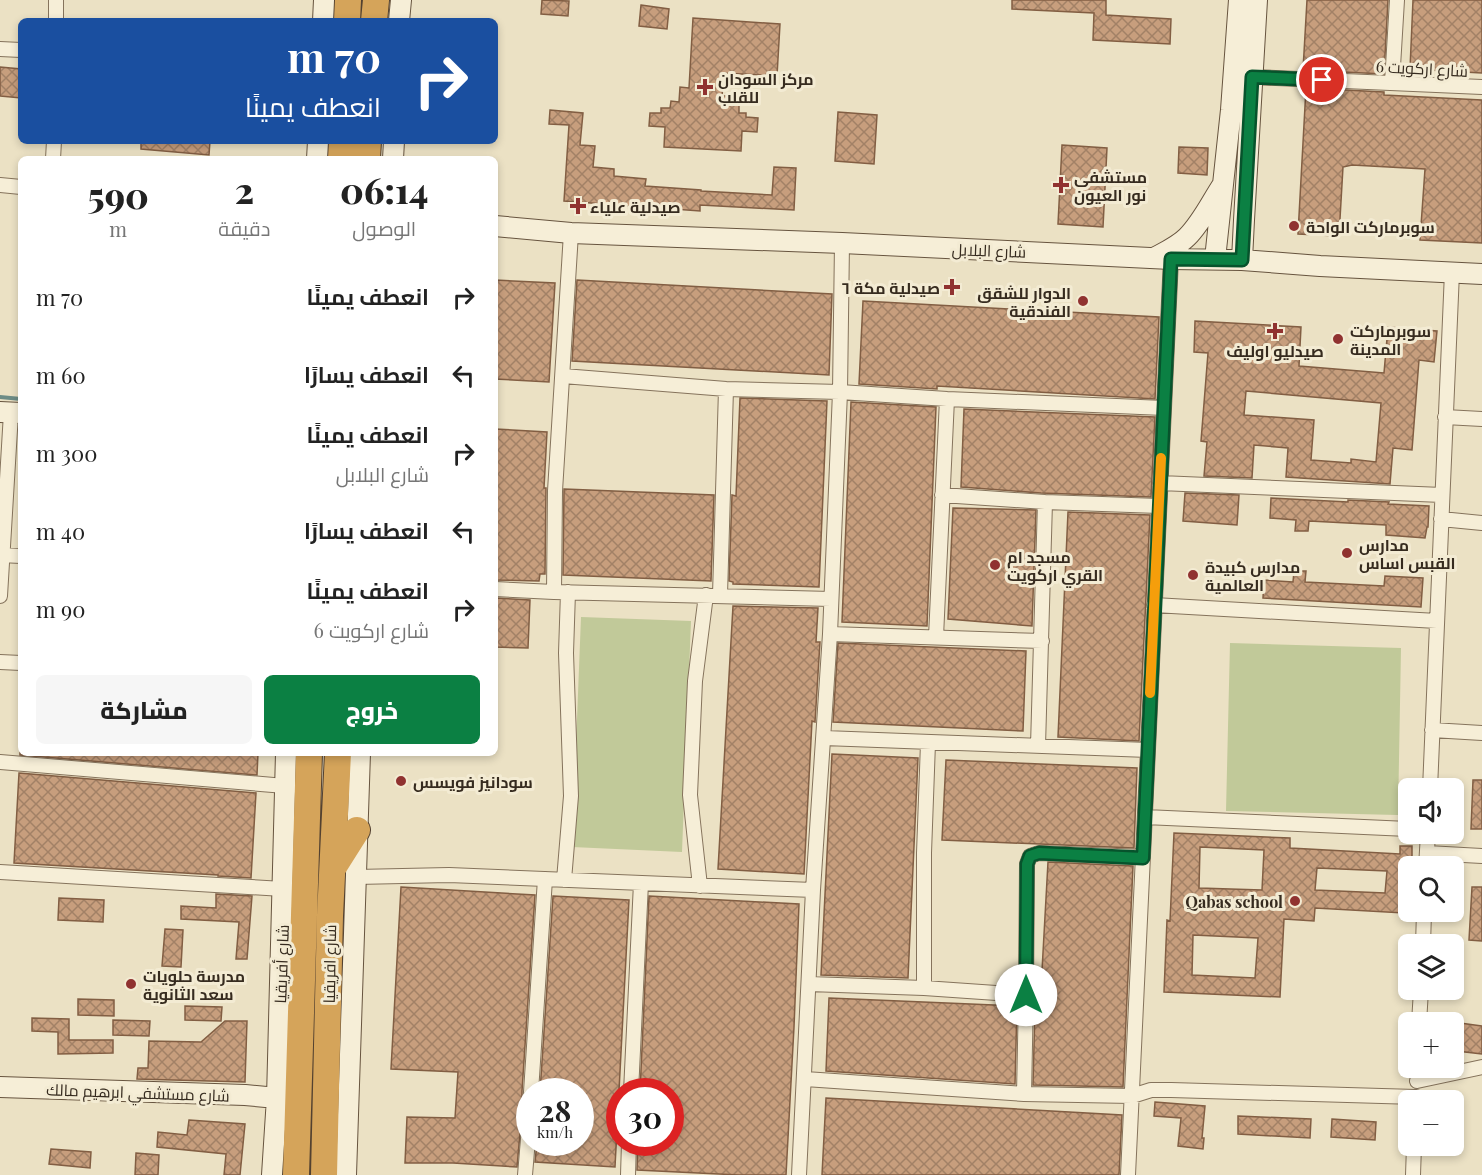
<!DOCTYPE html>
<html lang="ar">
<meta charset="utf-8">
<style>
:root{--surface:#fff;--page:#f6f6f6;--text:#222;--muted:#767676;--accent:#0b8043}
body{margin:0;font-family:"Playfair Display",Cairo,serif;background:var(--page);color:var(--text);direction:rtl;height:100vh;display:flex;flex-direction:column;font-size:22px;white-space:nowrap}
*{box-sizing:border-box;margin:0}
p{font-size:20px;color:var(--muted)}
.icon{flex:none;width:33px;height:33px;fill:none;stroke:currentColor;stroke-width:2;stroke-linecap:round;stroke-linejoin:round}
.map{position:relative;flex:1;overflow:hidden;direction:ltr}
.side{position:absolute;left:18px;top:156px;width:480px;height:600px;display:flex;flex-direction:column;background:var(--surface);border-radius:9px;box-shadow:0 3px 9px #0003;direction:rtl}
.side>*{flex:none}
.top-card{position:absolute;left:18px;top:18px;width:480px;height:126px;border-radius:9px;box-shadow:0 3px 9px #0003;direction:rtl;background:#1a4fa0;color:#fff;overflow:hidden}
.controls{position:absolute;left:1398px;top:778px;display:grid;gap:12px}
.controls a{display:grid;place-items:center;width:66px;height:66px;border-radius:9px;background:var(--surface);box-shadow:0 3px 9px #0003;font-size:30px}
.speed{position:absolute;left:516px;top:1078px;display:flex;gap:12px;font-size:30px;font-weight:700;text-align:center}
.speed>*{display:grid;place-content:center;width:78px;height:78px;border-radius:50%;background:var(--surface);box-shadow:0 3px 9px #0003;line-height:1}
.speed small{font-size:15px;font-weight:400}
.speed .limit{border:9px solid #d22;background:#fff;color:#111}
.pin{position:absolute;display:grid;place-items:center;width:51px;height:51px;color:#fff;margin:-26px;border:3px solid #fff;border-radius:50%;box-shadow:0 2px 6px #0007}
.me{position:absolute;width:66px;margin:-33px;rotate:0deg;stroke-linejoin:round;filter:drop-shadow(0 0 4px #0008)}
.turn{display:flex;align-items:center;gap:21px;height:126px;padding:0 18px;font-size:27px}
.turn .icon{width:78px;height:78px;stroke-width:2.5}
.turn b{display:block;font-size:42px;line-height:51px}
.eta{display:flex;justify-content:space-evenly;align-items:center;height:102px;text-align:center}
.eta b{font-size:36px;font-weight:800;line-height:42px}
.cta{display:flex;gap:12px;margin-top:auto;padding:12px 18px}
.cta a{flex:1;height:69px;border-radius:9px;background:var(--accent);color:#fff;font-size:24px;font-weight:800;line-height:69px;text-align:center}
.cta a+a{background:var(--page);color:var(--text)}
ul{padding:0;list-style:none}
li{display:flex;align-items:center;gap:18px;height:78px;padding:0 18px}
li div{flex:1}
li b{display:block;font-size:22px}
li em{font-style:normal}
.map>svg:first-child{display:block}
.pitch{fill:#c1c999}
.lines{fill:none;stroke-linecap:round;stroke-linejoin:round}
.stream{stroke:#6d8c86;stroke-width:4}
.building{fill:url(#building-cross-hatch);stroke:#825e43;stroke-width:1.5;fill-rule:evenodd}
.street-casing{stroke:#85735c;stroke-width:16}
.secondary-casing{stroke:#67543f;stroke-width:22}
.highway-casing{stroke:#534130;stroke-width:28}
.street{stroke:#f6eed7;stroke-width:14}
.secondary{stroke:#f6eed7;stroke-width:20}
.highway{stroke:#d5a45a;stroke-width:26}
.route-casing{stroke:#07532c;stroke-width:15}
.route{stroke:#0b8043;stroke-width:10}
.slow{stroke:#f59e0b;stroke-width:10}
.poi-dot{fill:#903230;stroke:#f3ebd3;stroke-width:2}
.labels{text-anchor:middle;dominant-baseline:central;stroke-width:6;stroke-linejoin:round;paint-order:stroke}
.street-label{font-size:16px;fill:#362b1f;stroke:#f3ebd3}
.poi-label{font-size:16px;font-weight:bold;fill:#362b1f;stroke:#f3ebd3;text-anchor:start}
</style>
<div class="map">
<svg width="1482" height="1175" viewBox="0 0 1482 1175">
<defs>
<pattern id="building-cross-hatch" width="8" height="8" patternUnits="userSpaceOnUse" patternTransform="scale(1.5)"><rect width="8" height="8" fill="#c79e7d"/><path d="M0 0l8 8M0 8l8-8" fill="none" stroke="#a28166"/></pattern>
</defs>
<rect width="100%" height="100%" fill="#ebe1c4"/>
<path class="pitch" d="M581,617L691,621L682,852L572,847Z
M1230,643L1401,648L1398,815L1226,811Z"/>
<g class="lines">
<path class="stream" d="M0,397L21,399"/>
</g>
<path class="building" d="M542,0L569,1L568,16L541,14Z
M1012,0H1106V15L1171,19L1170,44L1093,40L1094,13L1012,9Z
M1307,0H1388L1384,74L1303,70Z
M1413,0H1482V73L1410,69Z
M641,5L669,9L667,29L639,26Z
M693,18L780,24L777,76L724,73L722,96H732V104H739V113H746V117L758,118L757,132L742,131L741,151L664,147L665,127L649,126L650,113H661V108H670L671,101L679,102L680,87L689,88Z
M0,67L21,69V98L0,96Z
M1306,88L1384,92V95L1482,100V243L1420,240L1425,169L1352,165L1343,167L1339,236L1298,234Z
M550,110L583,113L580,145L595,146L593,167L614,169V176L646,179L645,186L701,190V191L772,195L774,167L796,168L794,210L700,205V211L564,201L569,125L549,124Z
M838,112L877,115L874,164L835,161Z
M141,141H210L209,155L141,149Z
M1062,145L1107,148L1103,227L1058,224Z
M1179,147L1208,148L1207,175L1178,173Z
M495,280L555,283L549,382L495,379Z
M577,280L832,294L829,375L572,361Z
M863,301L1159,317L1155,399L937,386V389L859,384Z
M1195,321L1301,327L1299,366L1384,373L1388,327L1437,331L1434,362L1419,360L1412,450L1393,448L1390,484L1286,477L1288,448L1254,445L1252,478L1204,476L1207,442L1201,441L1208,353L1194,352ZM1246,391L1381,403L1376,462L1351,459V463L1311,460L1314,420L1244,415Z
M740,398L827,401L819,587L733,584V582L729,581L732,495L736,496Z
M851,402L936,407L927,626L842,622Z
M964,409L1155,417L1151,497L1041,493L961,487Z
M495,429L547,432L544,488H546L545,574H540L539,581L495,580Z
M564,489L714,495L711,581L563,575Z
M1185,493L1239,495L1237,525L1183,521Z
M1271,498L1348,502V500L1389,502L1388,504L1429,506L1428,527H1427L1425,538L1386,535V525L1309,521L1308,531H1295L1296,520L1270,518Z
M953,508L1036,510L1032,626L948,619Z
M1068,512L1150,515L1139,741L1058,737Z
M1294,571H1306L1305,582L1384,586L1385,576L1423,578L1421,607L1263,598L1264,580L1293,582Z
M495,598L530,600L528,648L495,647Z
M733,606L818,608L816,642H820L815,722L812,721L804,874L718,869Z
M838,643L1026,651L1023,731L833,722Z
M20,753H258L257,775L20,755Z
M832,754L918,758L908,978L821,975Z
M946,760L1137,768L1134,848L942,840Z
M19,773L256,793L251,878L218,876V875L14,863Z
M1473,780H1482V829H1471Z
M1174,833L1290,838V848L1400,854V846H1412V861H1407L1404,913L1315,908L1314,921L1284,919L1280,997L1164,992L1167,920L1170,921ZM1200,847L1264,850L1262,890L1199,888ZM1317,868L1387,871L1385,893L1315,890ZM1193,935L1258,938L1255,978L1192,975Z
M1048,862L1133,866L1123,1087L1033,1085L1035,1007H1040Z
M401,887L535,895L522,1091V1111L517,1167L453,1163H405L407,1117L455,1118L458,1072L391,1069Z
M1472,887H1482V941L1469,940Z
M216,894L252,896L247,959H236L239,922L181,919V906L216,908Z
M553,896L629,900L615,1167L535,1162L537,1143H580V1092H540Z
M649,896L799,904L794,1027L786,1175H739L637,1170L638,1143H670V1092H640Z
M59,898L104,900L103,922L58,920Z
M165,929L183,930L181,967L162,966Z
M829,998L1017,1006L1015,1084L826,1071Z
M78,999L114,1000V1016L78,1015Z
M185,1006L222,1007L221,1021L185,1020Z
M32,1018L69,1019V1040H113V1053L58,1054V1032L32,1031Z
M113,1020L150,1021L149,1036L113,1035Z
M225,1021H247L245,1082L137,1079L138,1068H148L149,1041L201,1042Z
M1460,1023L1482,1026V1054L1457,1051Z
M826,1098L1122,1115L1119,1175H822Z
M1155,1102L1205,1106L1202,1138H1204L1203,1149L1178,1146L1181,1118L1154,1116Z
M1238,1116L1311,1119L1310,1138L1238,1134Z
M1332,1119L1376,1122L1375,1140L1331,1137Z
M189,1120L245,1124L240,1175H224L226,1154L157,1147L158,1132L187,1135Z
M51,1149L91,1152L90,1168L49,1164Z
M136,1153L159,1155L158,1175H135Z"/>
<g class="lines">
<g class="street-casing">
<path id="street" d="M56,21V0
M0,49L21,50
M1252,77L1482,87
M1392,83L1397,0
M53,159L54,141
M0,185L21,187
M563,376L726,389L840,392L947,399L1164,408
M1445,417L1482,419
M1160,483L1442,495
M942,495L1045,502L1159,506
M1441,519L1482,523
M0,555L21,556
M495,589L554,592L831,599
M554,592L555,491L571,233
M720,595L726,389
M0,596L11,413
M1154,605L1437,621
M830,634L1042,641
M936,637L947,399
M0,662L21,663
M1432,730L1482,733
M824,738L1148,750
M1038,746L1045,502
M0,762L285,786
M1430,789L1452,272
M1145,817L1408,829
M1427,853L1482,856
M1426,867L1428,834
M0,872L283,889
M356,877L449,875L813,890
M564,880L571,796L566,653L568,592
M700,886L690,795L695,681L706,595
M1423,945L1424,912
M809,984L924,988L1026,995
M924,988V853L928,743
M1419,1023L1421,990
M805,1079L1024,1094L1132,1096L1151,1090H1171L1416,1097
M1417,1081L1482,1067
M531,1092L545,879
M631,1092L641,883
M1024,1094L1026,995L1027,864L1030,856L1039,853L1143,857
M525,1175L530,1115
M628,1175L629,1143
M799,1175L813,890L830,634L840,392L842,243
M1128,1175L1171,259
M1413,1175L1414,1146"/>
</g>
<g class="secondary-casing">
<path id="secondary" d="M323,21L324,0
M399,21L401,0
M317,159L318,141
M393,159L394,141
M495,226L571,233L842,243L1171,259L1242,260L1320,266L1482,274
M1154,258C1165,252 1178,246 1187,237C1202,222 1211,202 1223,184
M1215,259L1231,110L1239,0
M1242,260L1244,220L1257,0
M0,412L21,413
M0,1087L245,1095L277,1098
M272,1175L277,1098L286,753
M346,1175L360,753"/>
</g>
<g class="highway-casing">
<path id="highway" d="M347,21L348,0
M374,21L376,0
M341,159L342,141
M367,159L368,141
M333,868L357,830
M296,1175L309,753
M324,1175L330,916L338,753"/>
</g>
<use href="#street" class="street"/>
<use href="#secondary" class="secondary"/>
<use href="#highway" class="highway"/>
</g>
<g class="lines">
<g class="route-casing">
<path id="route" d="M1026,995L1027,864L1030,856L1039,853L1143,858L1171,259L1242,260L1252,77L1322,80"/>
</g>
<use href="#route" class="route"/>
<path class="slow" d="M1150,693L1161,458"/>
</g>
<g class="poi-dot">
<path d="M702 78h6v6h6v6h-6v6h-6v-6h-6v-6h6z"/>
<path d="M1058 176h6v6h6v6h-6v6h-6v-6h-6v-6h6z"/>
<path d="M575 197h6v6h6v6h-6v6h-6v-6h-6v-6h6z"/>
<circle cx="1294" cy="226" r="6"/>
<path d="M949 278h6v6h6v6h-6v6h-6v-6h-6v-6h6z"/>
<circle cx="1083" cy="301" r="6"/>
<path d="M1272 322h6v6h6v6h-6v6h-6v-6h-6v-6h6z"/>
<circle cx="1338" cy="339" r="6"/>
<circle cx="1347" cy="553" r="6"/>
<circle cx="995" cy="565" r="6"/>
<circle cx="1193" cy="575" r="6"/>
<circle cx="401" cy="781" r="6"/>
<circle cx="1295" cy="901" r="6"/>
<circle cx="131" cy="984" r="6"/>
</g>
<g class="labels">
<g class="street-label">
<text transform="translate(1422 68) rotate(3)">شارع اركويت 6</text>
<text transform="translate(989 250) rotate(2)">شارع البلابل</text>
<text transform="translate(281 964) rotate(-88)">شارع أفريقيا</text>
<text transform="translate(329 964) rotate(-89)">شارع افريقيا</text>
<text transform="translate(138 1092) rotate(2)">شارع مستشفي ابرهيم مالك</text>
</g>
<g class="poi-label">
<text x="718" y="78">مركز السودان<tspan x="718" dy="18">للقلب</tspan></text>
<text x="1074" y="176">مستشفى<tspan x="1074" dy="18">نور العيون</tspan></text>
<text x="590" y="206">صيدلية علياء</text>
<text x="1306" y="226">سوبرماركت الواحة</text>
<text x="940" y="287" text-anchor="end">صيدلية مكة ٦</text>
<text x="1071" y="292" text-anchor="end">الدوار للشقق<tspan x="1071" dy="18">الفندقية</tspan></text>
<text x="1350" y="330">سوبرماركت<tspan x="1350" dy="18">المدينة</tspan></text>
<text x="1275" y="350" text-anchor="middle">صيدليو اوليف</text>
<text x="1359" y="544">مدارس<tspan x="1359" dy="18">القبس اساس</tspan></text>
<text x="1007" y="556">مسجد ام<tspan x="1007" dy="18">القري اركويت</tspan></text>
<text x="1205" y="566">مدارس كبيدة<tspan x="1205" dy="18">العالمية</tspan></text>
<text x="413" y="781">سودانيز فويسس</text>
<text x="1283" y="901" text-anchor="end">Qabas school</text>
<text x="143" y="975">مدرسة حلويات<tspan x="143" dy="18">سعد الثانوية</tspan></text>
</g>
</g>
</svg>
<div class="controls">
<a><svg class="icon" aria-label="sound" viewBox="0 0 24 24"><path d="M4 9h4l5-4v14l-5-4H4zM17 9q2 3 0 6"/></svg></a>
<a><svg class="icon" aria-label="search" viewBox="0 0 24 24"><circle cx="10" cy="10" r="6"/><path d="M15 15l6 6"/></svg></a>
<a><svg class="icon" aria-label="layers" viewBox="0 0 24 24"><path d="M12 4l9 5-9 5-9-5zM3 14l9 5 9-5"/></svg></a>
<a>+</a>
<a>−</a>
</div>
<div class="speed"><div>28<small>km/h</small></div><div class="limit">30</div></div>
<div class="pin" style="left:1322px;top:80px;background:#d93025"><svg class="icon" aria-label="arrive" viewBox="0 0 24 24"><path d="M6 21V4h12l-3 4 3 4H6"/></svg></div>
<svg class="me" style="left:1026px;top:995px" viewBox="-20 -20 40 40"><circle r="19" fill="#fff"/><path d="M0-13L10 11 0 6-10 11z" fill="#0b8043"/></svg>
<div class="top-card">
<div class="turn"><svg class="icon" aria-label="right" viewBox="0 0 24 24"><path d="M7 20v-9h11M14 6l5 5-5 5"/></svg><div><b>70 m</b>انعطف يمينًا</div></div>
</div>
<section class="side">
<div class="eta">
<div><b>06:14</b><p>الوصول</p></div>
<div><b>2</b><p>دقيقة</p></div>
<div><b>590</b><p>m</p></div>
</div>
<ul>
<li><svg class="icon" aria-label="right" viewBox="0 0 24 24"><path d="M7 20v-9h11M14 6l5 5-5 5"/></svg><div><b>انعطف يمينًا</b></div><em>70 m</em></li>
<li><svg class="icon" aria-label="left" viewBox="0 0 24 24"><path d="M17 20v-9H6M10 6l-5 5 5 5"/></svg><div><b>انعطف يسارًا</b></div><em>60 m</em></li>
<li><svg class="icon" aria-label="right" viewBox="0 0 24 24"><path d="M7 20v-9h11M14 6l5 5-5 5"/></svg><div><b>انعطف يمينًا</b><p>شارع البلابل</p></div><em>300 m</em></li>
<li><svg class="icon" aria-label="left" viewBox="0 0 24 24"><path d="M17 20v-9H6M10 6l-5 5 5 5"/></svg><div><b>انعطف يسارًا</b></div><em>40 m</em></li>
<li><svg class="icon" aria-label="right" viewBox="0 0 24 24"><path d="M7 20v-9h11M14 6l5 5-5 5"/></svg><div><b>انعطف يمينًا</b><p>شارع اركويت 6</p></div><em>90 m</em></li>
</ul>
<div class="cta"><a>خروج</a><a>مشاركة</a></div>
</section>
</div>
